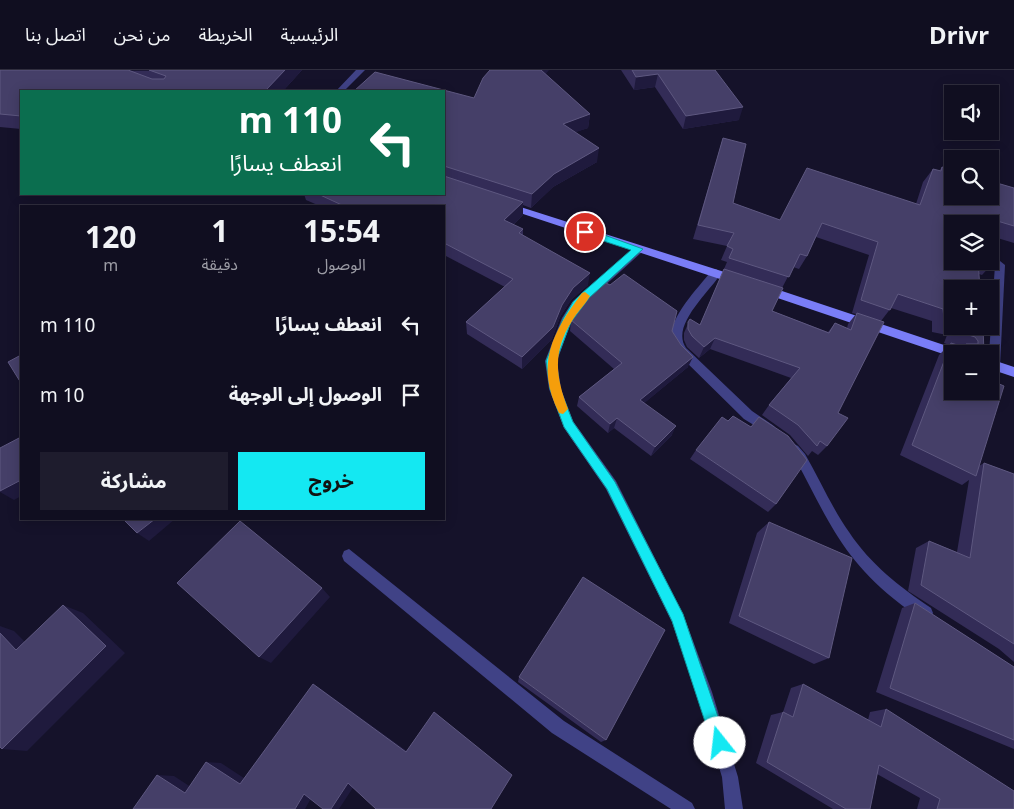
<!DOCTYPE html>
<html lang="ar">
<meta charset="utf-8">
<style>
:root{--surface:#100e20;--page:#1e1c2d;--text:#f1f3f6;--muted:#9c9ca5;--line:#302e3e;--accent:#14e8f2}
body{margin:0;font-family:"Noto Sans","Noto Sans Arabic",sans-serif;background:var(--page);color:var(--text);direction:rtl;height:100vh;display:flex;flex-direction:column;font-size:19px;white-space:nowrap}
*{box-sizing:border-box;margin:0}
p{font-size:16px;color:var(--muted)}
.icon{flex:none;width:28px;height:28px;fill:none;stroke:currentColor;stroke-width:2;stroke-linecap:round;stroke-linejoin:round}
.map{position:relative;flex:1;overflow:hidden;direction:ltr}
.panel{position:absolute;left:20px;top:135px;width:425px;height:315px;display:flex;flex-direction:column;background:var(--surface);border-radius:0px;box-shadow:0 2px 12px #0003,0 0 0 1px var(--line);direction:rtl}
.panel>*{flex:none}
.banner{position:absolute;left:20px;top:20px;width:425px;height:105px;border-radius:0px;box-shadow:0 2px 12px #0003,0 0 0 1px var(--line);direction:rtl;background:#0b6e4f;color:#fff;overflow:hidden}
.tools{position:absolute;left:944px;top:15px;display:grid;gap:10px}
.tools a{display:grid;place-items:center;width:55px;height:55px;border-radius:0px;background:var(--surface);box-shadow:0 2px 12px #0003,0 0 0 1px var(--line);font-size:25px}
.pin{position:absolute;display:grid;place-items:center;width:42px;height:42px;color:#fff;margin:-21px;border:2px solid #fff;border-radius:50%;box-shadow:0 1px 5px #0007}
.me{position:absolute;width:55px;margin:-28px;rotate:344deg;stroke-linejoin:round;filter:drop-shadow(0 0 4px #0008)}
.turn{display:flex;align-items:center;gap:18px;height:105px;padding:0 20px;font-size:22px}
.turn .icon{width:65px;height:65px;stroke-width:2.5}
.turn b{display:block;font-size:35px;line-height:42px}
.eta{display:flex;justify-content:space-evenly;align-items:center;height:85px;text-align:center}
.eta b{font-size:30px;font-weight:700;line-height:35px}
.primary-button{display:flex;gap:10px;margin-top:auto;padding:10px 20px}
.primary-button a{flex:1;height:58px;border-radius:0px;background:var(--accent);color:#111;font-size:20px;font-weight:700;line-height:58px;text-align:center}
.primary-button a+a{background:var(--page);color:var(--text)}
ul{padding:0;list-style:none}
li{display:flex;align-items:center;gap:15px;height:70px;padding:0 20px}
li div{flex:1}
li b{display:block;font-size:19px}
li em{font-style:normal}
header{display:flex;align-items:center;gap:30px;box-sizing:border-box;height:70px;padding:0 25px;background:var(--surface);border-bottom:1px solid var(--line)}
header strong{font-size:24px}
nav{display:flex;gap:28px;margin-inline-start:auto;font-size:18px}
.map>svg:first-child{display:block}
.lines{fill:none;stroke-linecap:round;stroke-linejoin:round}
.minor{fill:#404286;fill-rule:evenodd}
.secondary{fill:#7a7df7;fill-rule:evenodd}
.wall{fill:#332c57;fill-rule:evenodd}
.shaded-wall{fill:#1f1a3d}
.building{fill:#453f68;stroke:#5e5880}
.route{fill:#14e8f2;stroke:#0d979d}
.slow{fill:#f59e0b}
</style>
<header>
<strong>Drivr</strong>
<nav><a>الرئيسية</a><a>الخريطة</a><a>من نحن</a><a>اتصل بنا</a></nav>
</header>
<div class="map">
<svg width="1014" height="739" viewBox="0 0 1014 739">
<rect width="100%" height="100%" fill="#15122a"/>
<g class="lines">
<path class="minor" d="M356,0H365L344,21H336Z
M638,175L643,179L642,182L581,237L571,252L557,291L561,319L573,351L616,411L683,544L712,622L738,707L743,739H725L722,707L696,622L672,552L606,419L564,358L549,319L545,291L562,248L573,231Z
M1000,191L1005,195L1000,296L994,301L990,299L989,284L995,195Z
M716,199L721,203C710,222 670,255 686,278L752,341L774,356L776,360L774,364L770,365L744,349L678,284L670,271C671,244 696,221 712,200Z
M794,374L798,376L805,384C820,410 832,438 849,462C870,494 900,517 931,538L933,543L931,548L926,550C914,545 904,537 894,529C842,487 827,448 797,392L788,380L790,376Z
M349,479L564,651L692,733L695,739H671L552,663L344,491L342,486L344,481Z"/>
<path class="secondary" d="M508,133L740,207L741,210L740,213H732L505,138V134Z
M764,215L962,281L964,284H952V287L760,222L759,219Z
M990,289L1014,297V307L990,299Z"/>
</g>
<path class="wall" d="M0,0L69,1L302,0L283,21H21V59L0,57Z
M621,0H715L739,50L683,59L655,17L634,20Z
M546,5L590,44L588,58L575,62L597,92L553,117L531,138L523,135V145L513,155L523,159V165L588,215L571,230L560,247L552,269L522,299L467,264L466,252L505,217L444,185V136H320L306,130L304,124H444V21L474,28Z
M723,68L733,133L780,150L916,134L923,112L933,99L939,101L942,97L1014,118V173L994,167V192L982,205L979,204L952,219V256H983L979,396L984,393L1014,404V592L999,579L908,521L916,478L929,471L957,482L969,410L962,415L900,385L939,285L949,275L944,273L947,265L932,262V251L891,238L881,251L838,343L827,376L818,385L812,381L808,386L790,365L762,345L769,335L791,308L710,279L699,288L687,277L684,270V263L690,249L700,255L727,192L721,190L727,176L693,169ZM990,154V191H952ZM816,167L869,185L852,243L856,244L848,254L847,258L835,253L828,262L772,241L782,218L793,197L799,199L807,186Z
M571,250L672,261L688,297L644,333L672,365L651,386L614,358L608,363L577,336L579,327L614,299L570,261Z
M696,380L776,434L768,442L690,389Z
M769,452L829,588L814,594L729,553L757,463Z
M915,533L1014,597V679L876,622L902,538Z
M519,607L606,670L601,672L518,612Z
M803,614L868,650L870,642L886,639L1014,739H917L920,728L877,704L870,739H833L756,693L771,645L783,642L791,618Z"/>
<path class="shaded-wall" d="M285,0H302L283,21H265Z
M540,0H549L539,13Z
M658,4L655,17L634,20L636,7Z
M743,37L739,50L683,59L686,46Z
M590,44L588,58L562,67L563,54Z
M599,78L597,92L553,117L531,138L532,124L554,104Z
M523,132V145L504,163V150Z
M590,203L588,215L571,230L560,247L552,269L522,299V287L562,235L573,218Z
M715,268L710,279L699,288L704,277Z
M693,287L688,297L636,340L640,330Z
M617,348L614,358L608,363L610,354Z
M676,356L672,365L651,386L655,377Z
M21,410V426L14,430L0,422V421Z
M57,449H66L61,451Z
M155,449H175L149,471L137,463Z
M322,518L330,527L271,593L259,587Z
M63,535L83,543L125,583L27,681L2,679Z
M0,556L14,561L39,586L16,580L0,563Z
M313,614L321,619L411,684L406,682Z
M206,692L221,693L253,714H240Z
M157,705L174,706L200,723H185Z
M348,713H356L339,739H331Z
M314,723L305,739H295L304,724Z"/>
<path class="building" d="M0,0H128L152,9H164L166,6L149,0H285L265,21H21V46L0,44Z
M490,0H541L590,44L563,54L599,78L554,104L532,124L444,96V21H354L375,2L474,28L483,8Z
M632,0H715L743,37L686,46L658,4L636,7Z
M723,68L746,74L733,133L780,150L807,98L920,135L933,99L941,101L942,97L952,100V126H990V111L1014,118V156L994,150V192L990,191V154H952V191H978L980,219H952V252L944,249L943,239L898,224L890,240L861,230L878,172L822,153L807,186L800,184L789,207L729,188L733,179L727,176L734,163L698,155Z
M444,106L523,132L504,150L523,159L519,163L590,203L573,218L562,235L553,257L522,287L466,252L513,209L444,173V136H344L318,124H444Z
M724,199L783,218L772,241L829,263L835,253L851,260L857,243L884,252L838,343L848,348L827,376L820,371L817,376L798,355L769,335L800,298L715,268L704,277L692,266L688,259V252L690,249L700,255Z
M624,204L677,241L672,261L681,275L693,287L640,330L676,356L655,377L617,348L610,354L579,327L622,293L571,250L584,227L602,211L610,215Z
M958,256H983L984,284H952V321H990V310L1004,316L976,406L912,375L951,273L964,277L966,274H978V271L975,267L956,261Z
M21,285V313L8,292Z
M733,346L751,357L759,347L788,366L807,390L776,434L696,380L722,347L728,351Z
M21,367V410L0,421V378Z
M984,393L1014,404V574L921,515L929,471L970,488Z
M123,449H155L137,463Z
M240,451L322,518L259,587L177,513Z
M769,452L852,488L829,588L739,546Z
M583,507L665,560L606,670L519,607Z
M915,533L1014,597V670L890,618Z
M63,535L106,576L2,679L0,677V563L16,580Z
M313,614L406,682L434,642L512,705L491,739H376L348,713L331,739H323L304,724L295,739H133L157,705L185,723L206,692L240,714Z
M803,614L881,657L886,639L1014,721V739H937L940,729L879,695L870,739H846L767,692L783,642L793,647Z"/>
<path class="route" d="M585,158L643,179L589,228L571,252L556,291L560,319L573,352L615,412L683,544L727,673L725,678L720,680L714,678L712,673L672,551L607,419L564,357L550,319L546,291L563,249L573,232L582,223L631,180L582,164V159Z"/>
<path class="slow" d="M585,222L590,226C585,235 577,242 572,251C552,282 556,307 568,339L563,344L559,343C535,294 552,263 582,223Z"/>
</svg>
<div class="tools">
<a><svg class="icon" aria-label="sound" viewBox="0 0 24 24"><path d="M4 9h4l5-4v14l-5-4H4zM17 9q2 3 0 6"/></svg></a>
<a><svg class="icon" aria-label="search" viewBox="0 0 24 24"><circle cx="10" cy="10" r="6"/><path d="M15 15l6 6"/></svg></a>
<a><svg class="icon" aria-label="layers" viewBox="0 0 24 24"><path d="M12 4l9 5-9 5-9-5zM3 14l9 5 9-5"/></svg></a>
<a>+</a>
<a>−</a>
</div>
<div class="pin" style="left:585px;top:162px;background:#d93025"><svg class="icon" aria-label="arrive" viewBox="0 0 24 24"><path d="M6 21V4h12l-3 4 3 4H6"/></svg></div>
<svg class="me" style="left:720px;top:673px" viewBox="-20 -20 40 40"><circle r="19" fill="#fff"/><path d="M0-13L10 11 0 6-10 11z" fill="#14e8f2"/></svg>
<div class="banner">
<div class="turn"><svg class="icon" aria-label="left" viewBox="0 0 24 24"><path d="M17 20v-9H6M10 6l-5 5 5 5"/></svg><div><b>110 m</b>انعطف يسارًا</div></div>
</div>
<section class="panel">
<div class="eta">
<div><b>15:54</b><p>الوصول</p></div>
<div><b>1</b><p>دقيقة</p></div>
<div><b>120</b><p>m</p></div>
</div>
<ul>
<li><svg class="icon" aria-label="left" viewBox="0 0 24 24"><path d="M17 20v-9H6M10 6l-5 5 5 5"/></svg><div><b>انعطف يسارًا</b></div><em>110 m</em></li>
<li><svg class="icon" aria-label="arrive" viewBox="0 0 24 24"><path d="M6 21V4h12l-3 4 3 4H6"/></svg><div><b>الوصول إلى الوجهة</b></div><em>10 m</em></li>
</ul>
<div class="primary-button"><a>خروج</a><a>مشاركة</a></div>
</section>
</div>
